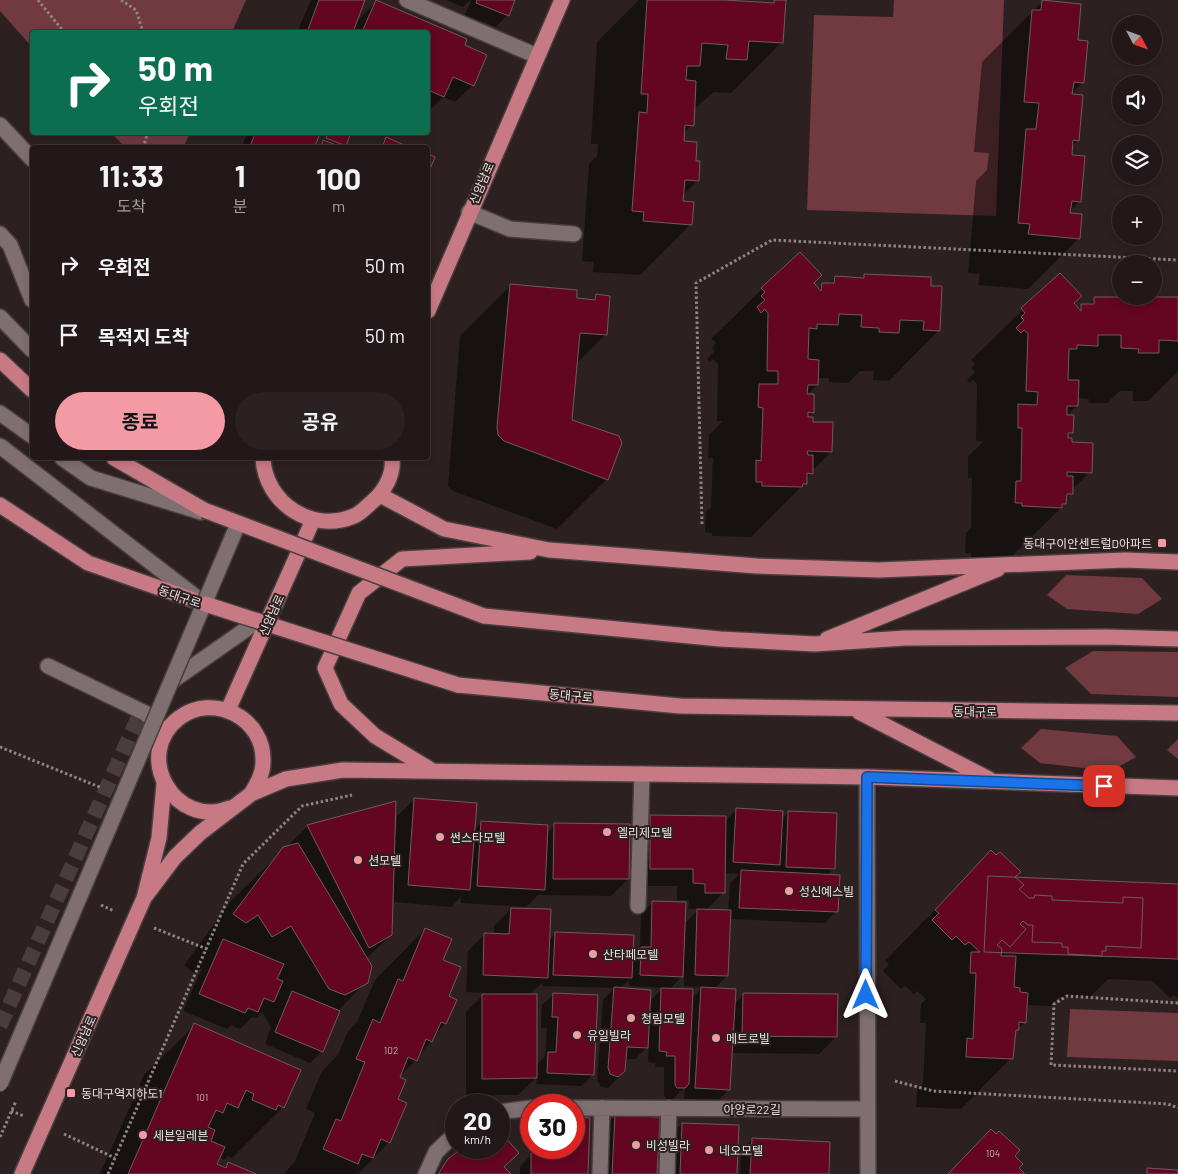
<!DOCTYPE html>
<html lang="ko">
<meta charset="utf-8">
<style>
:root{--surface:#221819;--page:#2a2122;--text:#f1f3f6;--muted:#a2a0a2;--line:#3f3738;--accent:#f49aa4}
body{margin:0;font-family:Barlow,"Noto Sans KR",sans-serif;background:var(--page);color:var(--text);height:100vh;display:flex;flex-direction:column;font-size:19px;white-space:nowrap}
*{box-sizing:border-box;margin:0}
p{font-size:16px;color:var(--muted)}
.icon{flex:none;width:28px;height:28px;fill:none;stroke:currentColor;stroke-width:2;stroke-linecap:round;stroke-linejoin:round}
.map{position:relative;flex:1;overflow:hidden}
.panel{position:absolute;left:30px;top:145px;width:400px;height:315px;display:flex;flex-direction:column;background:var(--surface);border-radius:5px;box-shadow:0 2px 8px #0003,0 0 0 1px var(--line)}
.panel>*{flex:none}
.guide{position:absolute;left:30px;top:30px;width:400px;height:105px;border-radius:5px;box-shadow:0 2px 8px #0003,0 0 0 1px var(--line);background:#0b6e4f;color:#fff;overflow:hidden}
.needle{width:32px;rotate:131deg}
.buttons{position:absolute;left:1112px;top:15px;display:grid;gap:10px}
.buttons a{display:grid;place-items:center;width:50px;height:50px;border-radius:50%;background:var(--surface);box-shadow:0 2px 8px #0003,0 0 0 1px var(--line);font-size:25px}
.speed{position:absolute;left:445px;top:1094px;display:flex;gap:10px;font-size:25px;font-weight:700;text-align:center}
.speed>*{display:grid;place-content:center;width:65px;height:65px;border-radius:50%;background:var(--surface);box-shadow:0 2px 8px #0003,0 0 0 1px var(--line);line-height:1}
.speed small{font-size:12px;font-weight:400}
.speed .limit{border:8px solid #d22;background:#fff;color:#111}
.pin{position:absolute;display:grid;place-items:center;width:42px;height:42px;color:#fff;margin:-21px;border-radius:10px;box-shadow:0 2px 8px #0006}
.me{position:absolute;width:55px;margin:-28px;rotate:0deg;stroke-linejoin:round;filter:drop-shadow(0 0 4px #0008)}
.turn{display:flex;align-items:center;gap:18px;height:105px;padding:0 25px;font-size:22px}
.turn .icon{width:65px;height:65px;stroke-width:2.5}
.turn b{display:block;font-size:35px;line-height:42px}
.eta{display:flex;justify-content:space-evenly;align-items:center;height:85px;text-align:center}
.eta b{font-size:30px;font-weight:700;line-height:35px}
.action{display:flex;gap:10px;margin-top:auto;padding:10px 25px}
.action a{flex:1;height:58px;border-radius:30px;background:var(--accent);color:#111;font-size:20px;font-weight:700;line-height:58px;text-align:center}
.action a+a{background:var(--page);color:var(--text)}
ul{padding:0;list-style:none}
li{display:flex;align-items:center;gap:15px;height:70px;padding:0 25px}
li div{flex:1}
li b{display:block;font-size:19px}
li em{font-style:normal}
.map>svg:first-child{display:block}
.green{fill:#713a41}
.shadow{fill:#0007;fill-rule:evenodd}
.building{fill:#640622;stroke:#6c5c5e}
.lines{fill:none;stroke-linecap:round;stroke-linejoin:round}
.minor-tunnel{stroke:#4a3d3e;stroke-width:15;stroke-dasharray:15 8;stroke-linecap:butt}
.minor-casing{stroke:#483e3f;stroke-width:18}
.major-casing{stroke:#483e3f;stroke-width:18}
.path{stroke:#8e8485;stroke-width:3;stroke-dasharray:2.5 2.5;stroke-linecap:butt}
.minor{stroke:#7f6f70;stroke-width:15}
.major{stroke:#c77a84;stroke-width:15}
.minor-bridge-casing{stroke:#483e3f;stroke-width:18;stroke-linecap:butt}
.major-bridge-casing{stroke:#483e3f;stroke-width:18;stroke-linecap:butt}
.minor-bridge{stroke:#7f6f70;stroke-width:15}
.major-bridge{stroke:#c77a84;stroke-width:15}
.route-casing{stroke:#114b97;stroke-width:12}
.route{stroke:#1a73e8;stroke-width:9}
.poi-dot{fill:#f49aa4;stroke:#2d2021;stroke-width:2}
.labels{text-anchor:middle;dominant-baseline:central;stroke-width:4;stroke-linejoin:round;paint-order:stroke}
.number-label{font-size:10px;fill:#c9abb3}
.street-label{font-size:12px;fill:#ebe2e3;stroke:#2d2021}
.poi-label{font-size:12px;fill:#ebe2e3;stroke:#2d2021;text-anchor:start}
</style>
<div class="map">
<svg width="1178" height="1174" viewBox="0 0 1178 1174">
<rect width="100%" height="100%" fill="#2d2021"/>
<path class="green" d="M0,0H246L232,32H32V47L0,11Z
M894,0H1004L996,216L807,210L814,15L893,17Z
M111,133H190L183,148L125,147Z
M1066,575L1142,578L1162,599L1138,614L1067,609L1047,595Z
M1093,651L1178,652V697L1091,694L1065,668Z
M1041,729L1117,736L1136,757L1111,771L1040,763L1021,748Z
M1178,739V759L1167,750Z
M1070,1009L1178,1013V1061L1067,1057Z"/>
<path class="shadow" d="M311,0H364L354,26L356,27L359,19L376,2L463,46L473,85L455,102L443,97L428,112V32H297Z
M446,0H470L463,7Z
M471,0H513L507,15L496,27L465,15Z
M639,0H705L770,4L774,0H784L782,42L731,93L714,92L693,110L692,125L683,134V142L694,162L698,180L682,196V202L691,224L640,275L593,272L594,262L582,261L589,164L597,156L598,144H591L597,42Z
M1042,2L1076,41L1083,82L1070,95L1078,140L1071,147L1070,156L1080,201L1069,212L1079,238L1028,289L978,285L980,274L968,273L976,181L987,170L989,153L974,152L982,62Z
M248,132H315L312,148H241Z
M324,139L344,147L318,148Z
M387,139L408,148H378Z
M1060,274L1072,304L1078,309L1082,305H1088L1095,298L1120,299L1124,296L1178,298V371L1148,401H1133V391H1120L1107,403H1088L1089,399L1077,398V406L1066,416L1072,432L1065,439L1071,443L1090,472L1071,491L1065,504L1010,558L971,557V553H965L966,533L971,528L972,478H968V456L983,442L976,441L977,384L973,380L970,383L967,380L975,372L971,368L975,364L971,360Z
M865,275L930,287L939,330L889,381L873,380L874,371H860L848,383L829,382V378H817V385L807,395L813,412L807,418L831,452L812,471L805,483L751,537L712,536V533L705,532L706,512L711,507L713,458H708L709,435L723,421H717L718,364L713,359L710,362L707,359L715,351L712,348L716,343L711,339L762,289L813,283L818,289L823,285H828L835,278L861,279Z
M511,285L576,299L591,301L596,296L605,335L576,364L570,421L607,479L557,529L453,491L448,486L460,336Z
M415,799L474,830L481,823L547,833L555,825L628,879L611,896L538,895L526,907L461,903V897L451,907L392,902L391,935L366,959V982L337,1012L322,1051L310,1063L265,1044L271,1027L262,1012L256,1018L252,1017L240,1029L231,1025L227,1029L183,1011L202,968L194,973L184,965L232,900L308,826L396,834L397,816Z
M737,809L782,819L788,812L834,868L827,875L836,911L825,923L729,919L727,976L714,989L734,1004L744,994L836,1037L819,1054L731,1053L729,1089L718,1101L684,1099L685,1087L673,1099H666L664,1094V1067H655L656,1063L648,1062L649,1045L635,1059H625L623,1073L608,1088L601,1087L597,1080L603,1000L614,988L542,986L543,982L529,995L535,1066L545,1056L547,1028H541L542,1005L554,994L593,1074L582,1086L536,1084L537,1077L518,1095H466V1012L485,993L466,992L468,951L485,934H494V926L511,909L549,940L555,934L632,957L640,949L641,914L653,902L684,924L699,909H688L689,900H677V886H633L634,834L651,816L725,821ZM724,873L739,874L730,883L728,912L705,911L724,892ZM684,974V986L703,987L692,998L669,990ZM629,980V986L663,988L649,1002L619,989Z
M991,852L1013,878L1178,885V999L1174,995L1170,998L1152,981L1108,979L1089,998L1059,997L1050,1006L1026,1005L1025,1022L1015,1032L1011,1058L961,1109L916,1107L917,1090L923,1084L926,1023H920L921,1004L926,999L917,991L914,994L905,986L901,989L883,971L889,964L885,961Z
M425,929L441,961L447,997L445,1023L416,1060L398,1078L389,1142L358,1174H284L295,1161L315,1113L306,1109L322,1071L338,1055L348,1031L357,1022L375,980Z
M195,1025L283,1107L232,1158L228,1156L224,1160L219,1157L216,1164L224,1168L229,1164L253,1174H100L144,1075Z
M615,1116L656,1174H596L598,1133Z
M574,1119H588L587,1174H520V1166L532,1154L543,1155V1148H574Z
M682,1124L736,1174H664L665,1141Z
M499,1135H501L503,1167L509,1174H434L464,1148H499Z
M752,1139L827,1174H740L741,1151Z"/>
<path class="building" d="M319,0H365L353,32H307Z
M376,0L467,39L465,45L487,55L474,86L453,77L444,97L428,90V32H362Z
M477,0H515L509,16L476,3Z
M647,0H725L774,3V0H786L783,43L749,41L747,60L726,59L728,45L702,43L700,66H687L686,80L696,81L694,126L685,125L684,141L697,142L696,161H700L699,181L685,180L683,201L694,202L692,225L643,221L644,212L632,211L639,112L647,113L648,94H641Z
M1042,0L1081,4L1078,40L1088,41L1084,83L1074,82L1072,94L1083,95L1079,141L1073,140L1072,155L1085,156L1081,202L1072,201L1070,213L1082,214L1080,239L1028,234L1030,224L1018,223L1026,129H1036L1039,103L1024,102L1032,10H1041Z
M256,132H318L320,134L314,148H249Z
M329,132H351L346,146L326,138Z
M386,137L411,148H382Z
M323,140L344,148H321Z
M428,154L435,157L428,174Z
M800,252L822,275L814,283L821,291L822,283H834L835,276L864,278V274L931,277V286H942L940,331L923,330L924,321L900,320L899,333L879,332V328L861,327L862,315L839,314L838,325L817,324V329L809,328L808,359L819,360L818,385H808L807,394H814V413L808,412V417H813V422H833L832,452L807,451L808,455H813V474L807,473V484H803L802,487L762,486V482H756V460L761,461L763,408L758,407L759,384H778V371H767L768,313L765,309L761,313L757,307L765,300L761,296L765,292L761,288Z
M1060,273L1082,296L1074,303L1081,311V304H1094V297H1178V341L1159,340V353H1138L1139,349L1121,348V335H1098V346L1077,345V349H1069L1068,380H1079L1078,406H1067V415H1074L1073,433H1068V438H1072V442L1093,443L1092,473L1067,472V476H1073V494H1067L1066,504H1062V508L1022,506V503H1015L1016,481H1021L1022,428H1018V404L1037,405L1038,392L1026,391L1028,333L1024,330L1021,333L1016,328L1024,320L1021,317L1025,313L1021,308Z
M510,284L577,290V298L595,300L596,294L610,296L607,335L580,333L572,420L619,436L622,443L608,480L504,441L498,435L497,427Z
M414,798L477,803L470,890L408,885Z
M396,801L392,935L369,948L307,825Z
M736,808L783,811L780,865L733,862Z
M788,811L837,813L835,869L786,867Z
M650,815L726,816L725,893H705V884L693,883V869H650Z
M481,821L548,825L545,890L477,886Z
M554,823L630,824L629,879H553Z
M298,843L372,966L368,983L345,995L329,989L291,926L272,937L258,915L246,923L233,914L283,847Z
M991,850L996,855L1000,852L1021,872L1015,877L1024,885L1019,889L1029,898H1034L1035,895L1052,896V900L1123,903V897L1143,898L1141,948L1106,946V951H1102V956L1068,954V947H1062V943L1032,942L1033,925H1028L1023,921L1020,924L1026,929L1010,947L1002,940L997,945L1002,949L1001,956H1016L1014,987L1020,988V992L1028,993L1026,1023L1019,1022V1030H1016L1013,1059L966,1057L967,1038L973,1039L976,973H970L971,952H980L969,942L965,945L956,936L952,940L932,920L939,913L935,910Z
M741,870L840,875L838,912L739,908Z
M988,876L1178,884V959L984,952Z
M652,901L686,902L683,977L640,975L641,947H651Z
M511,908L551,909L548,978L483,975L484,933L509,934Z
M697,909L731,910L728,976L695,975Z
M425,928L452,939L443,960L461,967L449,996L457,1000L446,1024L441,1022L432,1042L426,1039L417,1061L408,1057L400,1077L406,1080L398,1099L407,1103L390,1143L381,1139L373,1158L362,1154L358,1164L323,1149L336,1119L341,1121L365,1062L356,1059L373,1019L380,1023L398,979L403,981Z
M555,932L634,935L632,978L553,975Z
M223,939L284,964L277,979L283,981L274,1002L264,998L258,1012L248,1008L245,1013L199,994Z
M614,987L651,990L648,1048L627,1047L625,1071L618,1077L610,1074L608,1068Z
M701,987L736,989L730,1090L695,1088Z
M661,988L693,989L689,1084L685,1088H677L675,1085V1056H666L667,1052L659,1051Z
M292,991L340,1011L323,1052L275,1032Z
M553,993L598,995L594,1075L547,1073L548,1052H556L558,1017H552Z
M743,993L838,994L837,1037L742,1036Z
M482,994H537V1078L482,1079Z
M194,1023L301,1070L284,1108L278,1105L276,1110L252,1100L254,1094L246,1090L238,1108L227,1103L223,1113L216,1110L208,1127L215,1130L211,1141L225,1147L217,1164L226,1168L228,1162L256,1174H128Z
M615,1115L660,1117L657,1174H612Z
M574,1117L590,1118L588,1174H531V1153H554V1148H574Z
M682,1123L739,1125L737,1174H680Z
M991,1129L996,1134L999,1131L1020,1150L1015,1156L1023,1164L1019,1168L1025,1174H948Z
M499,1134H502L519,1153L504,1167L511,1174H438L448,1159L462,1148H499Z
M752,1138L830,1142L829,1174H750Z
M1147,1168L1178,1170V1174H1147Z"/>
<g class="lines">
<path class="minor-tunnel" d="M0,1026L137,720L164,731"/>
<g class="minor-casing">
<path id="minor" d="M407,0L537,56
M0,125L32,159
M469,212L510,229L574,234
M0,234L10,245L32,300
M0,317L32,350
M0,413L32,436
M0,446L201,601
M62,458L91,478L201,512
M48,666L145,713L163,730
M172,681L258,621
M867,777L868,1174
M638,906L642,774
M574,1108L866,1109
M499,1112L531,1108
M426,1174L436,1152L456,1133
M600,1174L602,1108
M667,1174L669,1108"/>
</g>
<g class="major-casing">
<path id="major" d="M428,311L562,0
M0,360L32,390
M114,458L204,510
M263,458C265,503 312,534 354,516C361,513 367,506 372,502C385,491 394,474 392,458
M380,495L444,529L549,550L757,566L879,570L1125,560L1178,562
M0,505L88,563L205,604
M484,616L720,639L815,644L905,638L1107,637L1178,639
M827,639L998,569
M458,685L680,706L1178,713
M228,710L313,520
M859,712L989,779
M431,770L375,736L341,704L325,668L359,593L402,559L530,552
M230,808C174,830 132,754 179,718C213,692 265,718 263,762C263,774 257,784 251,794
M144,898L175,857L200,833L251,794L286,779L343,770L867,777L1178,788
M22,1174L144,898L159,838L164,784"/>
</g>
<path class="path" d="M38,0L64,32
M121,0L136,10L143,32
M143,148L148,132
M702,524L696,283L772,240L1178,260
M0,747L102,788
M101,905L114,911
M154,928L207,949
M1178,1003L1067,996L1054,1004L1051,1065L1178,1071
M895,1081L933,1091L1168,1104L1178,1108
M11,1111L24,1116
M64,1134L115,1158
M0,1137L16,1101
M108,1174L243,864L302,806L352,795"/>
<use href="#minor" class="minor"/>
<use href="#major" class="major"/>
<g class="minor-bridge-casing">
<path id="minor-bridge" d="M0,1084L238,524"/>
</g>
<g class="major-bridge-casing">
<path id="major-bridge" d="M204,510L484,616
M205,604L458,685"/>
</g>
<use href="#minor-bridge" class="minor-bridge"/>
<use href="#major-bridge" class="major-bridge"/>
</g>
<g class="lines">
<g class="route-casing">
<path id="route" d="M866,995L867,777L1104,786"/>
</g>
<use href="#route" class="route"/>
</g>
<g class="poi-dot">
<rect x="1157" y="538" width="10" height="10" rx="2.5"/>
<circle cx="607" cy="832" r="5"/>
<circle cx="440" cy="837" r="5"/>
<circle cx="358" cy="860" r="5"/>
<circle cx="789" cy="891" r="5"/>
<circle cx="593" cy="954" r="5"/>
<circle cx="631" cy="1018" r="5"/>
<circle cx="577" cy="1035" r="5"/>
<circle cx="716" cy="1038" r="5"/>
<rect x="66" y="1088" width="10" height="10" rx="2.5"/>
<circle cx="143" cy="1135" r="5"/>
<circle cx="636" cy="1145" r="5"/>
<circle cx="709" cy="1150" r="5"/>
</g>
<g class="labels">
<g class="number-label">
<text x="391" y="1050">102</text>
<text x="202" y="1097">101</text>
<text x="993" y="1153">104</text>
</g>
<g class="street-label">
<text transform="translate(481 183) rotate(-67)">신암남로</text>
<text transform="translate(180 596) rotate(19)">동대구로</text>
<text transform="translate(271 615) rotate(-66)">신암남로</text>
<text transform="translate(571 695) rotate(5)">동대구로</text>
<text x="975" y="711">동대구로</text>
<text transform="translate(83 1036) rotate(-66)">신암남로</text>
<text x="752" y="1109">아양로22길</text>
</g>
<g class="poi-label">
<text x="1152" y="543" text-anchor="end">동대구이안센트럴D아파트</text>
<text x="617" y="832">엘리제모텔</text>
<text x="450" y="837">썬스타모텔</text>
<text x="368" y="860">션모텔</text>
<text x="799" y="891">성신예스빌</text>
<text x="603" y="954">산타페모텔</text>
<text x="641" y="1018">청림모텔</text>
<text x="587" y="1035">유일빌라</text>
<text x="726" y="1038">메트로빌</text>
<text x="81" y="1093">동대구역지하도1</text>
<text x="153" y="1135">세븐일레븐</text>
<text x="646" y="1145">비성빌라</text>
<text x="719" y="1150">네오모텔</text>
</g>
</g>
</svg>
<div class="buttons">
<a><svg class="needle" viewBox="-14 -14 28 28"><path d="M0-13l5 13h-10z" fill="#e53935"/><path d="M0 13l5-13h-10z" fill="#a2a0a2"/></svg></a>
<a><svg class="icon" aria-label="sound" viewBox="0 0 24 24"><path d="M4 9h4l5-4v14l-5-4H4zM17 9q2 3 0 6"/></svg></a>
<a><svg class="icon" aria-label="layers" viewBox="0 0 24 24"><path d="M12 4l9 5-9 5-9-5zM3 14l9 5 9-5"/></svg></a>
<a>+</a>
<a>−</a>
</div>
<div class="speed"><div>20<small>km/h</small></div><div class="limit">30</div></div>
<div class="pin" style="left:1104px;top:786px;background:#d93025"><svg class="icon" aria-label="arrive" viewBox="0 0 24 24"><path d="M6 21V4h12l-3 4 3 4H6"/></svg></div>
<svg class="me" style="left:866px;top:995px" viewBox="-20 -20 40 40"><path d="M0-17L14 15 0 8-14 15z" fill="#1a73e8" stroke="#fff" stroke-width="4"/></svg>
<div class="guide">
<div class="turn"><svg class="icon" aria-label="right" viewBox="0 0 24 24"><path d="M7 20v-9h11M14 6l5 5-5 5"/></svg><div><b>50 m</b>우회전</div></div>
</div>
<section class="panel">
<div class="eta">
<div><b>11:33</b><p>도착</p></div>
<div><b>1</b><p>분</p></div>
<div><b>100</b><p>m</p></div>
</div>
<ul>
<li><svg class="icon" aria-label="right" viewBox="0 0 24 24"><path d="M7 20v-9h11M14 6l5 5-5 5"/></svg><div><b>우회전</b></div><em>50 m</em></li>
<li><svg class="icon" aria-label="arrive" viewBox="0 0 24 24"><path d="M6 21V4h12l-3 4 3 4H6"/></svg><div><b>목적지 도착</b></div><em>50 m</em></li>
</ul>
<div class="action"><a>종료</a><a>공유</a></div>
</section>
</div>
